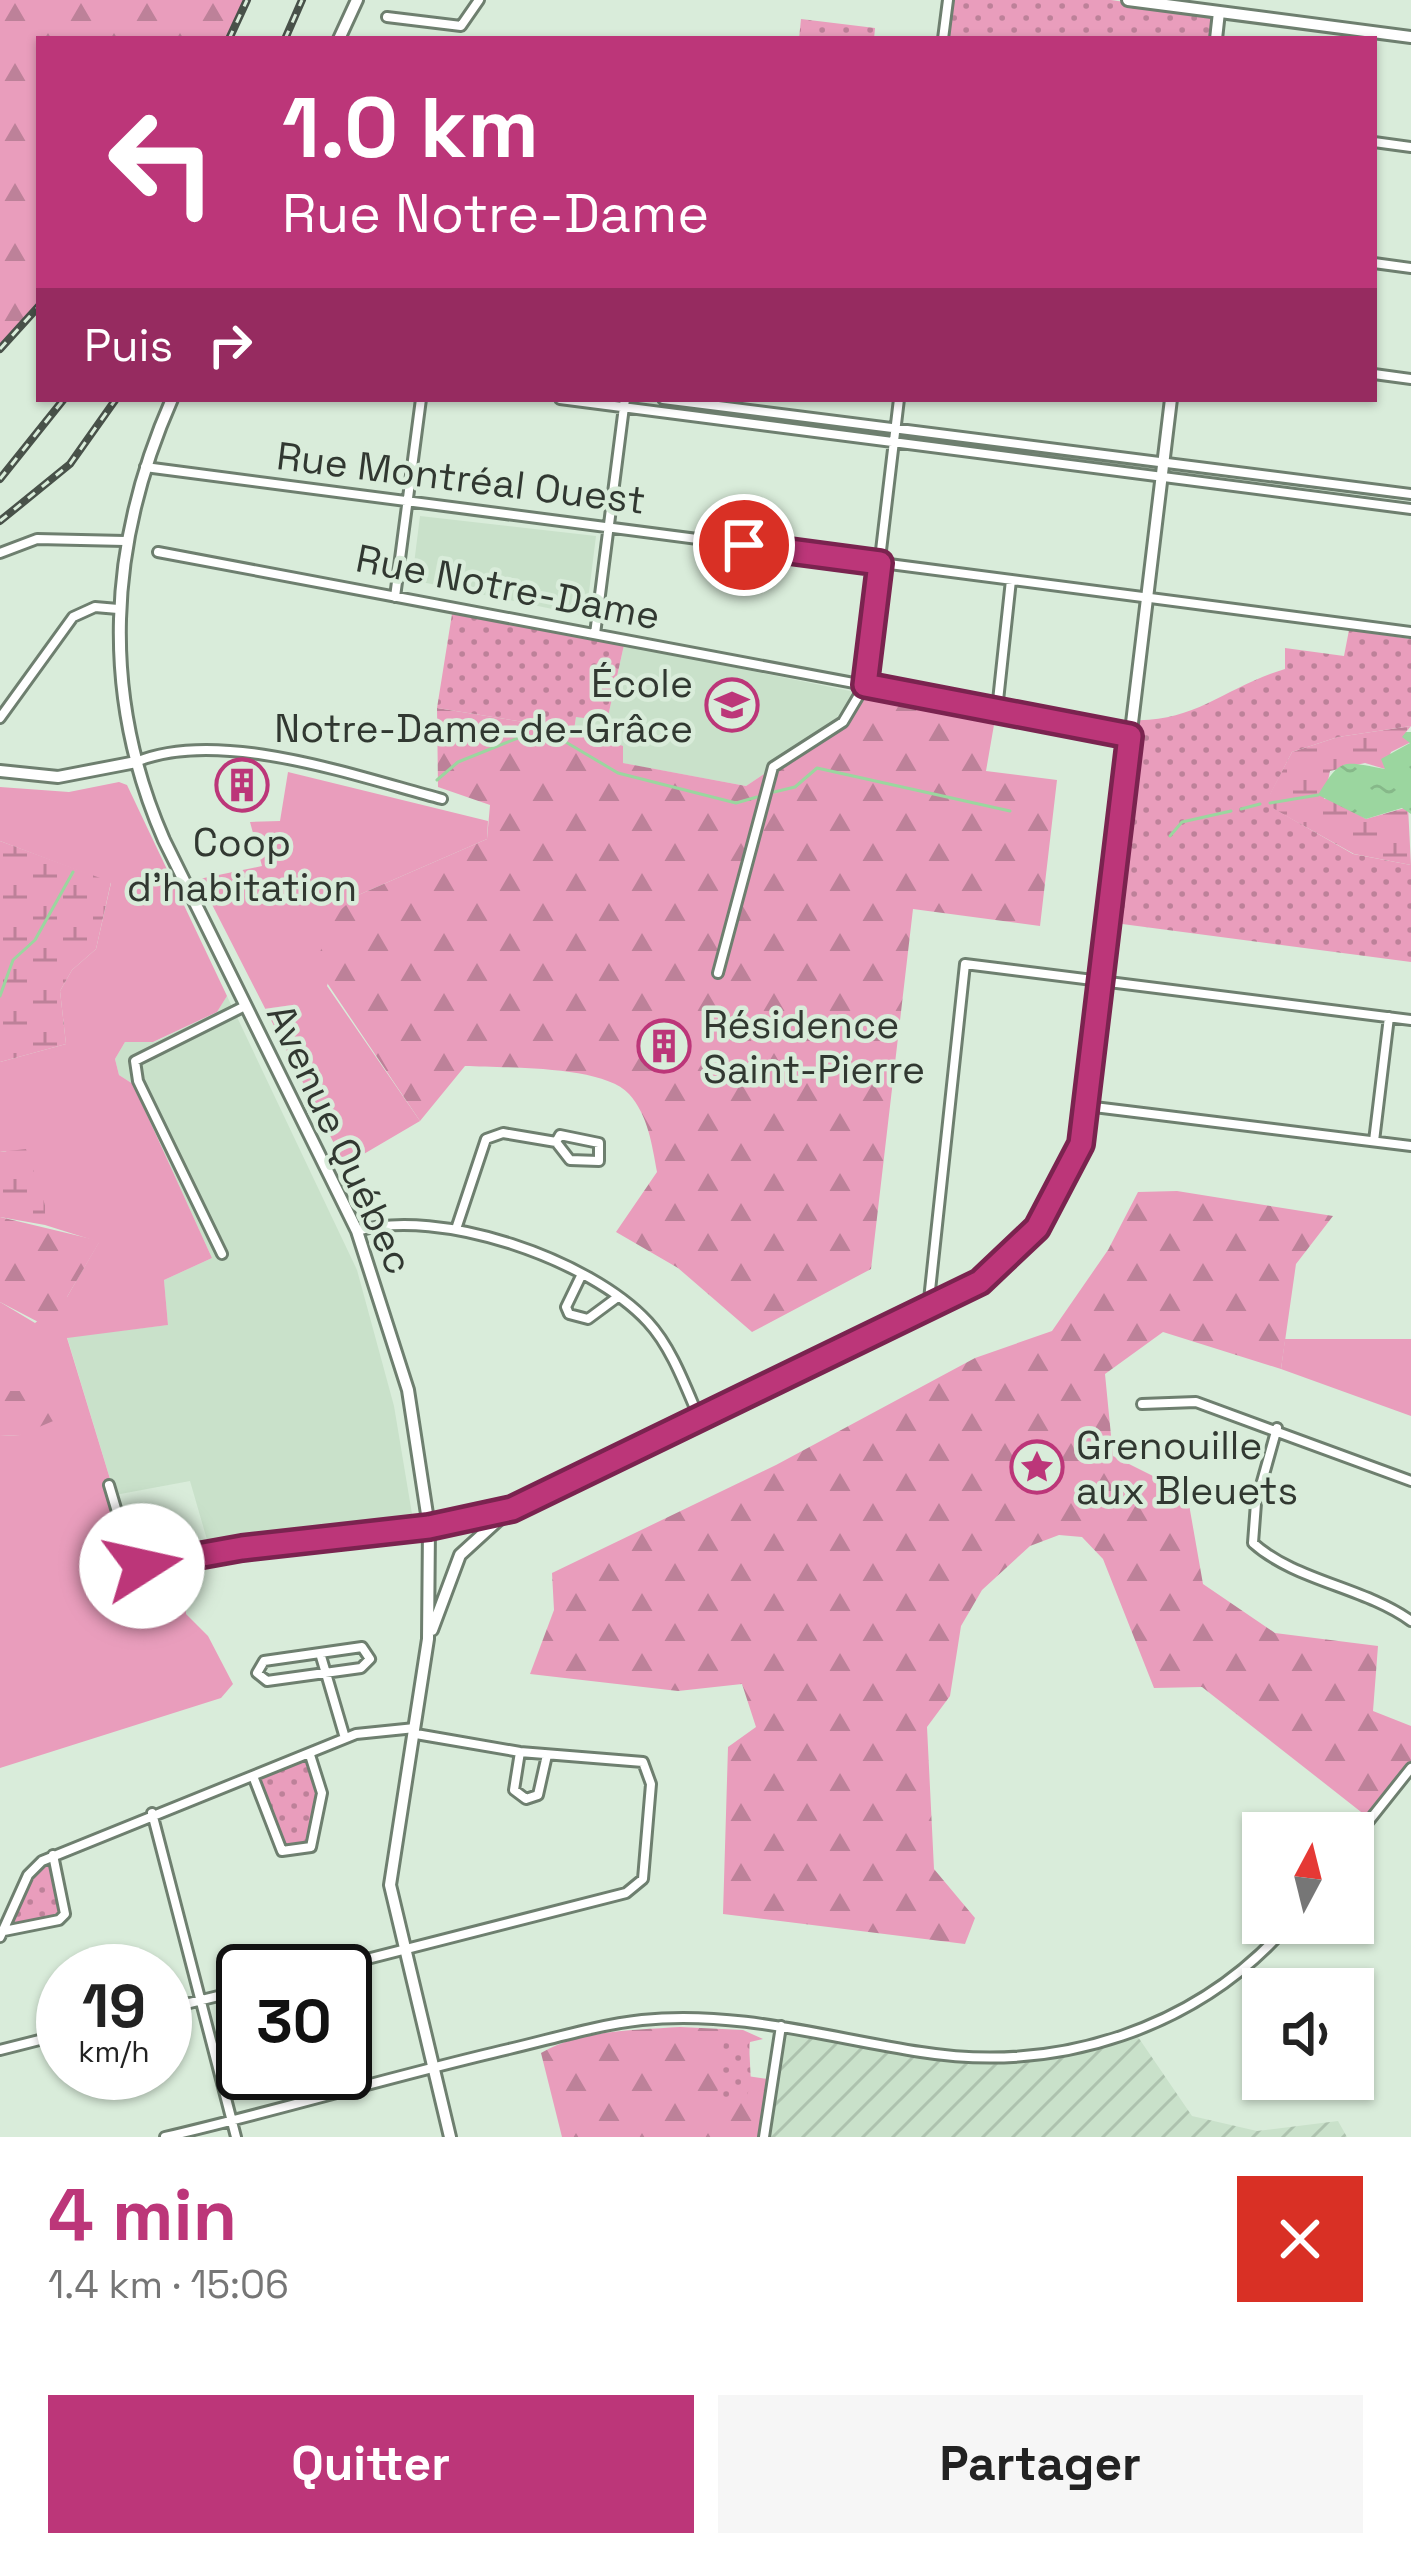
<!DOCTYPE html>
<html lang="fr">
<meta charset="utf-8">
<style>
:root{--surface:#fff;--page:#f6f6f6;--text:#222;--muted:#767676;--accent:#bc3679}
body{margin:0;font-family:"Space Grotesk",sans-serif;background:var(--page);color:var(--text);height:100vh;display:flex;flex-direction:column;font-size:45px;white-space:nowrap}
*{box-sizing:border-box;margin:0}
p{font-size:39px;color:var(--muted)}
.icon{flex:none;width:66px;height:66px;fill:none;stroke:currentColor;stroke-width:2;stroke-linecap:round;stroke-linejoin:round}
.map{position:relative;height:2137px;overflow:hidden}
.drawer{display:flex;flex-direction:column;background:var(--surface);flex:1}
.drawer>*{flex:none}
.guide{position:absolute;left:36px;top:36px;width:1341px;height:366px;border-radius:0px;box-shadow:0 3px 9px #0004;background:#bc3679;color:#fff;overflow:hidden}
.needle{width:78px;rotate:7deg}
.fabs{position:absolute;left:1242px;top:1812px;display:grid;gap:24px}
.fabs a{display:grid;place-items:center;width:132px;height:132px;border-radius:0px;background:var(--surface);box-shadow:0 3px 9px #0004;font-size:60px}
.speed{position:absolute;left:36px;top:1944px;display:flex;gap:24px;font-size:60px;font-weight:700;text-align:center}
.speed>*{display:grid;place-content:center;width:156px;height:156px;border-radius:50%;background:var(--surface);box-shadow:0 3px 9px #0004;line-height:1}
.speed small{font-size:30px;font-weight:400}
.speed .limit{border:6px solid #111;border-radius:18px;background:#fff;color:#111}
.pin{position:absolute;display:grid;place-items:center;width:102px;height:102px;color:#fff;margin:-51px;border:6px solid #fff;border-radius:50%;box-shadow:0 3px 12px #0007}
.me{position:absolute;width:132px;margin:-66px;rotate:80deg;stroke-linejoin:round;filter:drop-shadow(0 0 9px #0008)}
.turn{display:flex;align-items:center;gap:42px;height:252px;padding:0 48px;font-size:54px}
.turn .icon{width:156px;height:156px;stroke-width:2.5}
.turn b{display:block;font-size:84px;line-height:102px}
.then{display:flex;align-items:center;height:114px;padding:0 48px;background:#0003;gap:24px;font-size:45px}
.round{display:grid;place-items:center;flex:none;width:126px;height:126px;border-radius:0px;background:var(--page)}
.summary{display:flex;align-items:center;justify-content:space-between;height:204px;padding:0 48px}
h1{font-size:72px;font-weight:600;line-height:90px;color:var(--accent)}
.primary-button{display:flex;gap:24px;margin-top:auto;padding:24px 48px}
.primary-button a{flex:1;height:138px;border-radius:0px;background:var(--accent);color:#fff;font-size:48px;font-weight:600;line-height:138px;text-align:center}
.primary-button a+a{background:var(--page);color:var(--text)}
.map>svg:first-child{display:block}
.built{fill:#c9e1ca}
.industrial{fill:url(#industrial-furrows)}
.green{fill:#e99dbc}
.forest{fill:url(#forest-firs)}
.wetland{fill:url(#wetland-marsh)}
.park{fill:url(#park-dots)}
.water{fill:url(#water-ripples)}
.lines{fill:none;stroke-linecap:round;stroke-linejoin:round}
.stream{stroke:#9bd69f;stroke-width:3}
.street-casing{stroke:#6e7f6f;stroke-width:14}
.secondary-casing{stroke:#6e7f6f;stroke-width:16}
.street{stroke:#fff;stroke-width:8}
.secondary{stroke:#fff;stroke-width:10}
.rail-casing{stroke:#485149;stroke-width:8}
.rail{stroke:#d9ecda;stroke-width:3;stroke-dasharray:9;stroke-linecap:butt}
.route-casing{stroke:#7a234f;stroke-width:30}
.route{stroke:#bc3679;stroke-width:21}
.labels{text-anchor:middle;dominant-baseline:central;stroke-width:9;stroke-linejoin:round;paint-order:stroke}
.street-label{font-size:39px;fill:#313831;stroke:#d9ecda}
.poi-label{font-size:39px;fill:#313831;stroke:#d9ecda;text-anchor:start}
</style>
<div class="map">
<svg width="1411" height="2137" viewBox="0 0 1411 2137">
<defs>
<pattern id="industrial-furrows" width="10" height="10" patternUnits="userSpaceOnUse" patternTransform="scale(3)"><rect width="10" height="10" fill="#c9e1ca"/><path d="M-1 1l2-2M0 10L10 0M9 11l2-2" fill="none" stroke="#adc2ae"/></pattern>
<pattern id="forest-firs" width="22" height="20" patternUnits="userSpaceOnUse" patternTransform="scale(3)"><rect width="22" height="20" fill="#e99dbc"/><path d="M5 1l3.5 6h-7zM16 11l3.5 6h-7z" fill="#bd8199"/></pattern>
<pattern id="wetland-marsh" width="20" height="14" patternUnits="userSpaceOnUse" patternTransform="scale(3)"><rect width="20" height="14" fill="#e99dbc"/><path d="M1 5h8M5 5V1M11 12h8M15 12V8" fill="none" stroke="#bd8199"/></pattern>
<pattern id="park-dots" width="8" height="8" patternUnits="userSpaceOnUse" patternTransform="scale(3)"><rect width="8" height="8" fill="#e99dbc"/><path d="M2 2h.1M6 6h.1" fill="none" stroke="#bd8199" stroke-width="1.8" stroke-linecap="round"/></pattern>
<pattern id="water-ripples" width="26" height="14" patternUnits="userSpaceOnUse" patternTransform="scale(3)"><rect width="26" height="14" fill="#9bd69f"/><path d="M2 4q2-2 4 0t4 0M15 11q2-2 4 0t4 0" fill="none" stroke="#86b889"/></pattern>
</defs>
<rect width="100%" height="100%" fill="#d9ecda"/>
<path class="built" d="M420,516L596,536L586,616L412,580Z
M624,645L860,693L843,722L746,786L622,763L574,730L576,716L607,721Z
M227,996L357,1270L394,1406L413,1520L210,1550L190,1481L115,1495L67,1337L168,1325L164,1280L212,1258L133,1084L119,1075L115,1059L125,1042H154L217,1012Z"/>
<path class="industrial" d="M781,2026L916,2052L1015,2056L1136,2034L1192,2116L1257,2131L1338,2121L1347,2137H764Z"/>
<path class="green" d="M288,772L488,821L487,839L356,896L327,986L420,1121L345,1165L199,879L262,866L250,822L280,821Z
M119,782L127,785L227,996L217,1012L153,1042H125L115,1059L119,1075L133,1084L212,1258L164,1280L168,1325L67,1338L132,1551L146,1561L185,1560L186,1614L208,1636L233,1684L221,1698L0,1768V1436L20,1435L32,1391H0V1302L35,1323L67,1297L99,1242L45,1225V1205L6,1151L0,1152V1062L66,1044L60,991L72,970L96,949L111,883L0,841V787L69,792Z
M1285,1339H1411V1416L1281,1369Z"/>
<path class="forest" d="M0,0H245L227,39H39V303L0,344Z
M860,693L995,719L986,771L1057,780L1040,926L913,909L871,1269L752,1332L678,1268L616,1232L657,1172C652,1145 648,1115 629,1094C603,1065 503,1068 465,1066L420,1121L315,965L334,916L356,896L487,839L490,805L438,787L437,708L574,730L623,746V763L746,786L843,722Z
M1177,1191L1333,1216L1296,1264L1281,1369L1163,1332L1105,1374L1113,1456L1187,1493L1203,1584L1275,1633L1378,1646L1373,1711L1411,1726V1768L1370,1819L1202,1687L1154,1688L1103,1559L1082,1537L1059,1535L1030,1546L982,1590L961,1626L950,1696L927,1727L934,1869L975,1918L965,1944L723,1914L728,1747L756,1727L742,1684L678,1691L530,1674L554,1610L552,1573L776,1465L975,1358L1052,1331L1108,1250L1138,1192Z
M0,1217L100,1241L67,1297V1337L0,1302Z
M0,1391H32L58,1419L20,1435L0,1436Z
M680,2027L743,2030L763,2039L750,2042L747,2076L768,2079L758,2137H562L541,2053C580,2030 635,2030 680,2027Z"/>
<path class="wetland" d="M1411,726L1406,732L1411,742L1391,752L1385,769L1365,763L1330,771L1324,799L1332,798L1366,819L1408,807L1411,865L1354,854L1270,807V794L1292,752L1338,737Z
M0,841L111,882L96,949L72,970L60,991L66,1044L0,1062Z
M26,1149L45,1205V1225L0,1217V1152Z"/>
<path class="park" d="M949,0H1111L1215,15L1212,39H944Z
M801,19L875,28L874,39H799Z
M452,614L624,645L607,721L576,717L574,730L437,708Z
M1349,630L1411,639V726L1338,737L1292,752L1270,795L1271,807L1353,854L1411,865V962L1107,922L1132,720C1195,723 1225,687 1285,669V648L1344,656Z
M310,1755L322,1793L311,1847L282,1851L253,1776Z
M53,1855L65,1914L59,1920L3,1932L28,1875Z
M724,2042L749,2043L751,2084L745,2100L717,2096Z"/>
<path class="water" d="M1406,732H1411V814L1402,808L1366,819L1318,795C1341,757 1342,761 1385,769L1381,759L1410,743L1402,737Z"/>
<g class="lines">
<path class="stream" d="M437,780L458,762L523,736L564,741L618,773L736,803L757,797
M774,792L795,787L817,768L1010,811
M1270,803L1318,795
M1241,809L1260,804
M1170,836L1182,822L1231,811
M0,996L13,960L35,940L73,872"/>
<g class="street-casing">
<path id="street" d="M387,17L461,26L479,0
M943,39L948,0
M1374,142L1411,147
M1374,263L1411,268
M1374,374L1411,379
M560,399L1411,509
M663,399L1411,494
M145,467L1411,632
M158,552L1130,735
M0,553L37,539L125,541
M395,597L421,399
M595,634L625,399
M997,710L1011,580
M0,718L73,617L95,607L118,609
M136,762C219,727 358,777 442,799
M718,973L773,767L843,722L865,685L899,399
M1086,1106L1411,1146
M560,1135L599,1143V1161L570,1160L556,1142Z
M1374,1141L1389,1017
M456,1229L486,1139L503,1133L556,1142
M357,1231C439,1207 590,1259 648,1322C672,1348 686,1388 700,1420
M222,1254L138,1081L135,1061L245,1006
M581,1276L566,1307L569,1314L588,1319L615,1299
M928,1309L965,964L1411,1020
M1142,1404L1196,1402L1411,1481
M1277,1428L1256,1503L1253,1543C1295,1581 1364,1587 1411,1621
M109,1485L129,1552L142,1566L242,1548L429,1527
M362,1647L370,1659L361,1668L267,1681L257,1673L264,1661Z
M320,1653L345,1738
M520,1752L514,1790L526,1799L538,1795L547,1755
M253,1776L282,1851L311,1847L322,1793L310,1755
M152,1813L236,2137
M1353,1841L1411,1768
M4,1931L59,1920L65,1914L53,1855
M0,1937L28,1875L42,1861L356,1734L415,1728
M320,1971L626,1893L643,1879L651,1784L643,1762L520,1752L416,1734
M165,2009L243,1990
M0,2050L63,2034
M165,2137C280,2110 393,2076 509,2049C552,2039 597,2025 642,2020C737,2010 829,2038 921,2052C1058,2074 1198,2029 1290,1923
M764,2137L781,2026"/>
</g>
<g class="secondary-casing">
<path id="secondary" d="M1128,0L1411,37
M339,39L357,0
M1216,39L1219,12
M172,399C108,544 100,694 164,840L357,1231L408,1390L429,1527L428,1639L390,1885L450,2137
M0,771L58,777L136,762
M429,1527L512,1509L906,1322L980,1282L1015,1253L1054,1202L1081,1144L1086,1105L1171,399
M432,1630L460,1555L506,1513"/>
</g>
<use href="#street" class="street"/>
<use href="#secondary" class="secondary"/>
<g class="rail-casing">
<path id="rail" d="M229,39L247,0
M285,39L302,0
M0,349L39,306
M0,479L64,399
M0,521L70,464L116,399"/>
</g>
<use href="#rail" class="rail"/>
</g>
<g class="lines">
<g class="route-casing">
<path id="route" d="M142,1566L242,1548L429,1527L512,1509L980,1282L1037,1228L1081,1144L1130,736L865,685L880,563L744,545"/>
</g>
<use href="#route" class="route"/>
</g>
<defs>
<g id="school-ring" transform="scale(2.7)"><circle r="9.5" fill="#d9ecda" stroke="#bc3679" stroke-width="1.5"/><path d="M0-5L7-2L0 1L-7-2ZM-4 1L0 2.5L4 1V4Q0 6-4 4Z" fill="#bc3679"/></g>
<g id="building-ring" transform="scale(2.7)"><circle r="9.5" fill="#d9ecda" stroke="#bc3679" stroke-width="1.5"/><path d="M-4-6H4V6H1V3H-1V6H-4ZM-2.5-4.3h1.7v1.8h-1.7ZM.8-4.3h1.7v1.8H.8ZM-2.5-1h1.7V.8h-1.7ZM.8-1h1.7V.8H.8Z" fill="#bc3679"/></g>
<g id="sight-ring" transform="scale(2.7)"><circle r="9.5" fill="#d9ecda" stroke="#bc3679" stroke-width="1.5"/><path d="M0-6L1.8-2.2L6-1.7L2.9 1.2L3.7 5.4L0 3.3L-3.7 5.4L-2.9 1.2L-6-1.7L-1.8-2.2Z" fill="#bc3679"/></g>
</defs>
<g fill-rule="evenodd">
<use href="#school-ring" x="732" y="705"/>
<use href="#building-ring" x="242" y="785"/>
<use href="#building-ring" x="664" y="1046"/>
<use href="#sight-ring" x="1037" y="1467"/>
</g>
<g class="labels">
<g class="street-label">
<text transform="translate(461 478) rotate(7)">Rue Montréal Ouest</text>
<text transform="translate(508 587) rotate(11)">Rue Notre-Dame</text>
<text transform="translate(340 1139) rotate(65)">Avenue Québec</text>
</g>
<g class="poi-label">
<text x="693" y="683" text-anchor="end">École<tspan x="693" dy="45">Notre-Dame-de-Grâce</tspan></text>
<text x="242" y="842" text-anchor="middle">Coop<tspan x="242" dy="45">d'habitation</tspan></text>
<text x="703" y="1024">Résidence<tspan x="703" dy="45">Saint-Pierre</tspan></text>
<text x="1076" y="1445">Grenouille<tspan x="1076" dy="45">aux Bleuets</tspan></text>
</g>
</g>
</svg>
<div class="fabs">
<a><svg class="needle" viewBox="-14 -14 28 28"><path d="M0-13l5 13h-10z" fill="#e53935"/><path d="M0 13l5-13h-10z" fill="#767676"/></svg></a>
<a><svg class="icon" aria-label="sound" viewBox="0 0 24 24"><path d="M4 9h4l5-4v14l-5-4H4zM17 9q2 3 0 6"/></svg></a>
</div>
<div class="speed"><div>19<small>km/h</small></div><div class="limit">30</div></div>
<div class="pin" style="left:744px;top:545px;background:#d93025"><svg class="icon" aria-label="arrive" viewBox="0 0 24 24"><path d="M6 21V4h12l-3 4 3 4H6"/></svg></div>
<svg class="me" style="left:142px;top:1566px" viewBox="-20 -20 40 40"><circle r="19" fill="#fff"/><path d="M0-13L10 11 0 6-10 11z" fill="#bc3679"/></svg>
<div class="guide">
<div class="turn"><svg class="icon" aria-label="left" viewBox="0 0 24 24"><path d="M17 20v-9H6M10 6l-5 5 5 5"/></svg><div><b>1.0 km</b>Rue Notre-Dame</div></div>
<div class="then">Puis<svg class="icon" aria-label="right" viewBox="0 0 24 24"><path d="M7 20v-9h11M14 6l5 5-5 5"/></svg></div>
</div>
</div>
<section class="drawer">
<div class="summary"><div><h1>4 min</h1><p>1.4 km · 15:06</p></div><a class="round" style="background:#d93025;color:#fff"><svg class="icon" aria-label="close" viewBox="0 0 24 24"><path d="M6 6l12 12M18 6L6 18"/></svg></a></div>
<div class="primary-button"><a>Quitter</a><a>Partager</a></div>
</section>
